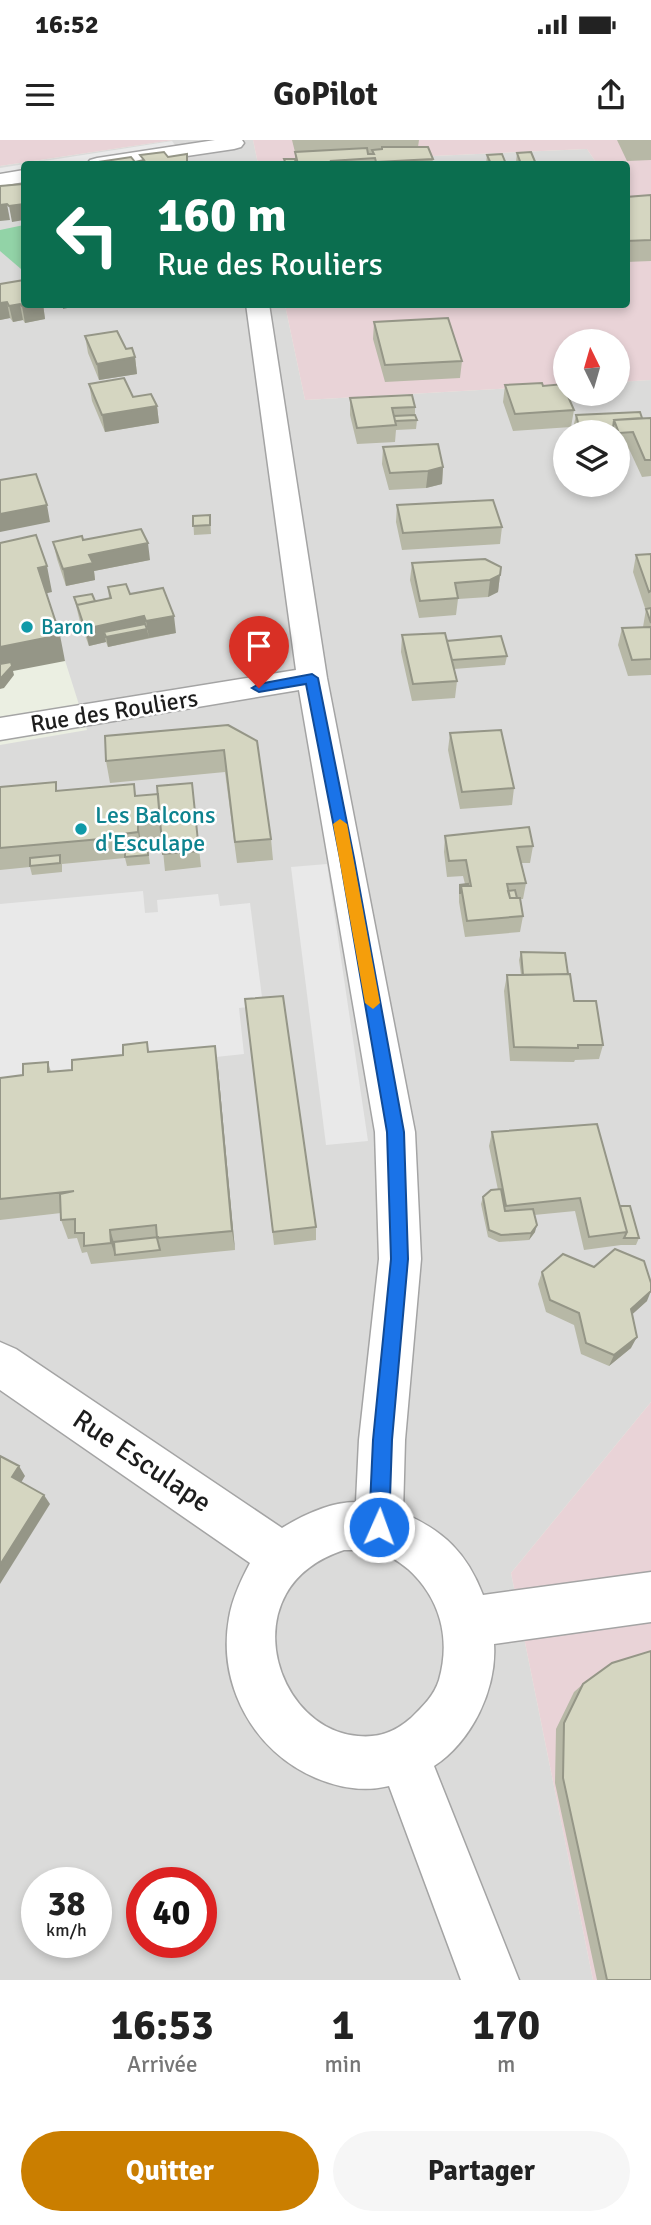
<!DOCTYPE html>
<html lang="fr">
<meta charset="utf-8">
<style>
:root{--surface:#fff;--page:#f6f6f6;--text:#222;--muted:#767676;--accent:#ca7e00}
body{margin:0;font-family:Signika,sans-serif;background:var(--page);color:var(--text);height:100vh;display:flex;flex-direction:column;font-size:26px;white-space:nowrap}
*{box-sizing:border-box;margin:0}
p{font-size:23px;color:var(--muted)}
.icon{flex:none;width:38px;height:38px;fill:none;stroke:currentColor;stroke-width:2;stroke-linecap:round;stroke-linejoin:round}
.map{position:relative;height:1840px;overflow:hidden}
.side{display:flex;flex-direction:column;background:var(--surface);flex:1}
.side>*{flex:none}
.top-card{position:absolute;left:21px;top:21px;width:609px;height:147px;border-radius:7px;box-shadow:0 4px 10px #0003;background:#0b6e4f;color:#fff;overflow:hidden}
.needle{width:46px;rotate:355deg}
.tools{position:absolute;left:553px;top:189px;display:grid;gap:14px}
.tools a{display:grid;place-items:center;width:77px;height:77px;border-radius:50%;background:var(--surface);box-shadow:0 4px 10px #0003;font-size:35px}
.speed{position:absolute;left:21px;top:1727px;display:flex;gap:14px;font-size:35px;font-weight:700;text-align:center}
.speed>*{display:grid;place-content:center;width:91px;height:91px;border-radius:50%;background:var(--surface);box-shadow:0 4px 10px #0003;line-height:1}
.speed small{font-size:18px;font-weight:400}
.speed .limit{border:10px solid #d22;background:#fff;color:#111}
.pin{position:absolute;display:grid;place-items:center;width:60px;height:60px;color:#fff;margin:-72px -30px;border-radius:50% 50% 50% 0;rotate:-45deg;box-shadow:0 0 7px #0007}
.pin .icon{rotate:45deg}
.me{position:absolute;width:77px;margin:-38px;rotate:2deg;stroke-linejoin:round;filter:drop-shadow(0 0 5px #0008)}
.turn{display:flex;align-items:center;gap:24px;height:147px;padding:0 21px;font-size:32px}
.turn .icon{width:91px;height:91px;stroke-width:2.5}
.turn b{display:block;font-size:49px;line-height:60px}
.eta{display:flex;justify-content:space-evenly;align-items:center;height:119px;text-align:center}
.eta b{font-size:42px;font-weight:700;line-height:49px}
.primary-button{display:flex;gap:14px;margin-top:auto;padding:14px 21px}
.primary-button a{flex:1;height:80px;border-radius:42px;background:var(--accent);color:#fff;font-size:28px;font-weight:700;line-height:80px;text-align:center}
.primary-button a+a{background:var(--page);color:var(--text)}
.status{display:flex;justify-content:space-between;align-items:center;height:49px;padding:0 35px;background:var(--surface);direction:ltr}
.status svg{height:19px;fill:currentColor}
header{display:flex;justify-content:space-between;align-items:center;height:91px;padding:0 21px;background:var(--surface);font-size:32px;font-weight:700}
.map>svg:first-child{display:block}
.residential{fill:#dbdbda;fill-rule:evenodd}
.industrial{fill:#e9d3d7}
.forest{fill:#92d3a7}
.parking{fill:#e9e9e9}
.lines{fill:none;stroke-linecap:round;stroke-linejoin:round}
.minor-casing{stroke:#a4a4a4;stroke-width:3}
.minor{fill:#fff;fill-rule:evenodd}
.wall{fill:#b7b8a6}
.shaded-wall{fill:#959687}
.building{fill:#d5d6c1;stroke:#959687;stroke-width:2}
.route{fill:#1a73e8;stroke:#114b97;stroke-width:2}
.slow{fill:#f59e0b}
.culture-dot{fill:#0f9aa8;stroke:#fff;stroke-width:2.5}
.labels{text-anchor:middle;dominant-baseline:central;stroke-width:5;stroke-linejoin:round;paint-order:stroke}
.far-culture-label{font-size:21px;fill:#0d838f;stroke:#fff;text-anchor:start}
.street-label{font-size:24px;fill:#1d1d1d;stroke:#fff}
.culture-label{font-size:24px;fill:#0d838f;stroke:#fff;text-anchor:start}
.near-street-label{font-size:28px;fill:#1d1d1d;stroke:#fff}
</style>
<div class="status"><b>16:52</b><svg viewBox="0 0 49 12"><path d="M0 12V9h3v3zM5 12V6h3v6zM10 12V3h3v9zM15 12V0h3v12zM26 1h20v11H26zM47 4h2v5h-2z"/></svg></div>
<header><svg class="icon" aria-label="menu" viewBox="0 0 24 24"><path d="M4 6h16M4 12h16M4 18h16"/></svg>GoPilot<svg class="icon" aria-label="share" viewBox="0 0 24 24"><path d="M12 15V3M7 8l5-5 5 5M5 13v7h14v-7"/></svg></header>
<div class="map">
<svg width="651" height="1840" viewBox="0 0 651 1840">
<rect width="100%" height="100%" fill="#ebefe2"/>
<path class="residential" d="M173,0H253L258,24L587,9L597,24H24V164L285,165L305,260L565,245V254H618V242L651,240V1262L511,1433L593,1840H0V605L87,590L44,454L52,452L0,430V26ZM565,292H618V345H565ZM37,1743H96V1802H37ZM142,1743H201V1802H142Z"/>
<path class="industrial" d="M0,0H173L0,26Z
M253,0H651V240L618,242V201H565V245L305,260L285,165L626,164V24H597L587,9L258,24Z
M651,1262V1840H593L511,1433Z"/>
<path class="forest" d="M24,85V129H21L0,111V90Z"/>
<path class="parking" d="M172,1L178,9L80,24H24V33L0,37V28Z
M327,724L368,1001L326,1005L291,727Z
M143,751L145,773L158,772L157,760L218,754L220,766L250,763L263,865L239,868L244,914L0,940V764Z"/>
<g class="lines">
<g class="minor-casing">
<path id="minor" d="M215,0H242L244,3L241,7L234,9L133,24H87L90,20L97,18Z
M24,30V42L0,46V34Z
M246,164H269L327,538L415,992L421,1119L405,1300L403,1373C444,1391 467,1413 483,1455L651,1432V1482L494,1504C497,1549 472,1601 434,1626L519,1840H461L389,1646C363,1652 340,1648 316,1638C254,1612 217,1545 229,1478C232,1459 241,1440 250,1423L0,1250V1202L16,1209L282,1388C303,1375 331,1362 356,1362L359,1300L379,1119L375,992L299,550L0,600V578L296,530ZM344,1410C354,1410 366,1409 376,1411C388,1414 398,1421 408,1429C440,1458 451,1498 439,1540C434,1556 422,1567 411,1578C395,1592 379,1598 358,1596C294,1591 255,1509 286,1454C299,1431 320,1418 344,1410Z"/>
</g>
<use href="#minor" class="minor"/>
</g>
<path class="wall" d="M292,0H419L418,7L433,19L432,24H285L284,19H295V12Z
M617,0H651V20L627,21Z
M517,13L536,24H517L516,22Z
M487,15L506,24H486Z
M651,55V121L626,122V57Z
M0,144L24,164H43L45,179L25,183L23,180L13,182L10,178L0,180Z
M374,182L462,221L460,238L385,242L373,199Z
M85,196L126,209L135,217L137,234L99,240L88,213Z
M89,244L133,257L157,266L159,283L105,292L92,261Z
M505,245L543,246L574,270L571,287L513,291L503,262Z
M350,258L415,267V275L417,280L416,289L396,290L395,302L357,304L350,275Z
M576,275L651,278V336L642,337L629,309L618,310V292H576L574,284Z
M383,307L443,327L442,344L426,348L389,350L382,324Z
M397,365L502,387L500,404L402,410L396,382Z
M210,375L211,394L194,395L193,376Z
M83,400L150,420L94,431L95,440L66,446L57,419L53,402Z
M651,414V468H645L633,432L636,415Z
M412,423L500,435L498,452L488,457L458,459L456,475L419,478L410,440Z
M108,447L130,454L176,493L108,507L106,502L89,506L80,482L74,457L95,461L109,458Z
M651,468V535L628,536L618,505L622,488L643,487L646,469Z
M402,495L447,501L507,516L505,525L454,529L457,541L455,558L412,561L401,512Z
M228,585L271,699L273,720L237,723L225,632L110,643L106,621Z
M450,593L514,648L512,665L460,669L448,610Z
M192,643L201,727L165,731L162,701L141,704V705L147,704L150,724L127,726L125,718L62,724V732L32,735L30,727L0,730V647L58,651L134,644L136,656L158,654Z
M445,696L533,706L530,723H521L526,743L523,759H520L523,776L520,792L465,797L459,762V753L460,745L465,744L463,736L447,737L444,712Z
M521,812L568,834L574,861L603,905L599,919L575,920L574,922L510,921L504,851L507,835H521L519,820Z
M247,874L316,1087V1100L274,1105Z
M147,902L149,912L218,928L235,1110L91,1124L87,1112L82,1113L77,1098L68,1099L61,1080V1073L0,1080V938L23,935L48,922L51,932L72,930L123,915Z
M492,992L620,1066L639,1098L636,1105H621L584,1110L575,1071L534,1075L535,1092L529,1100L499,1102L488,1097L481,1064L483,1057L498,1050L489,1006Z
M542,1132L647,1161L632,1174L631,1208L609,1226L581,1214L574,1185L546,1172L538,1144Z
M583,1544L651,1840H597L555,1643L556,1589L574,1552Z"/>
<path class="shaded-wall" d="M0,60L7,64L10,80L0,81Z
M24,64V80L12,82L9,66Z
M7,162L10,178L0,180V163Z
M20,164L23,180L13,182L9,166Z
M30,164H43L45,179L25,183L22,166Z
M63,164H85L63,169Z
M95,164H108L95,167Z
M135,217L137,234L99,240L97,224Z
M157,266L159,283L105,292L102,275Z
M443,327L442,344L426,348L428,331Z
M47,365L50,382L0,392V374Z
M148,403L150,420L94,431L95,440L66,446L63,429L89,415Z
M47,426L52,452L44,454L38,428Z
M500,435L498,452L488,457L490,440Z
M144,476L149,498L108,507L106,497L104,492L106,502L89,506L85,489Z
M174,476L176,493L149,498L146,481Z
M60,495L65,521L13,531L14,535L4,548L0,549V507Z
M138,682L141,704L142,714L138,692Z
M215,906L218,928L235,1110L232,1091Z
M537,1085L535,1092L529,1100L531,1093Z
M110,1090L116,1109L115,1115L111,1103Z
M651,1151L647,1161L625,1181L631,1169Z
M637,1197L631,1208L609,1226L614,1215Z
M19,1326L25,1336L19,1346L12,1337Z
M44,1355L50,1364L0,1444V1425Z"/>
<path class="building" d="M382,7H428L433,19L376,22L375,18L331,21L332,24H298L295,12L367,8L368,14H374L372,10L382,9Z
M164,12L168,17L187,14V24H85L131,17L135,22L144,20L140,15Z
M531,12L536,24H521L517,13Z
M502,14L506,24H491L487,15Z
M284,19H295L296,24H286Z
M23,44L24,47V64L9,66L7,64L0,65V46Z
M651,55V100L626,101V57Z
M24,140V164H30L22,166L20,164L9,166L7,162L0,163V144Z
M448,178L462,221L385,225L374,182Z
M117,191L126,209L132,208L135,217L97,224L85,196Z
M124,238L133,257L151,254L157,266L102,275L89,244Z
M542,243L543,246L564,244L565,249V254H567L574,270L515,274L505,245Z
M412,255L415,267L392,268L396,285L357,288L350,258Z
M640,272L642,278L614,280L613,288L580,290L576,275Z
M415,275L417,280L395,281L394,276Z
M651,278V320H645L633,292L619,293L614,280Z
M438,304L443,327L428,331L390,333L383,307Z
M36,334L47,365L0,374V340Z
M493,360L502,387L403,393L397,365Z
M210,375V385L193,386V376Z
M141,389L148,403L89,415L93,423L63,429L53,402L82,396L83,400Z
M36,395L47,426L38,428L60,495L0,507V403Z
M651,414V451L649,452L636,415Z
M485,419L501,427L500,435L490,440L455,443L458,458L420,461L412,423Z
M126,444L130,454L163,448L174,476L146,481L144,476L85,489L77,465L111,458L108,447Z
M92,454L95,461L77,465L74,457Z
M651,468V483L646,469Z
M145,484L147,489L106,497L104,492Z
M651,487V519L632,520L622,488Z
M445,493L457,541L413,544L402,495Z
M501,496L507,516L452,520L447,501Z
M11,522L12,526L0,539V524Z
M228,585L257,601L271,699L235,702L224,610L106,621L105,596Z
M501,590L514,648L462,652L450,593Z
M56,642V651L134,644L135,656L158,654L160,680L138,682V692L123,694V697L0,708V647Z
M192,643L199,711L163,714L157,646Z
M529,687L533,706L517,707L526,743L507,744L510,758H520L523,776L467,781L461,746H471L466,720L449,721L445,696Z
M147,704L148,715L125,717V706Z
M60,715V723L30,726V718Z
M468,744V746H461L460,754V745Z
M515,750L517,758H510L508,751Z
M521,812L565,813L568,834L523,835Z
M570,834L574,861H596L603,905H578V908L514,907L507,835Z
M283,856L316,1087L273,1092L245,859Z
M147,902L148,912L215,906L232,1091L157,1098L156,1085L110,1090L111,1103L84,1106V1093H75V1079L61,1080L60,1054L74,1051L0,1059V938L23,935V924L48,922V932L72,930V920L123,915V905Z
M597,984L627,1092L589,1097L580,1058L506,1066L492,992Z
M501,1049L505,1071L533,1069L537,1085L531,1093L501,1095L489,1090L483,1057L491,1050Z
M620,1066H630L639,1098H624L627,1092Z
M159,1097L157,1098L160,1110L115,1115L114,1102Z
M615,1109L644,1121L651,1143V1151L631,1169L637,1197L614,1215L586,1203L579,1173L550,1160L542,1132L563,1114L594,1127Z
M0,1316L19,1326L12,1337L44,1355L0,1425Z
M651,1511V1840H607L563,1638L564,1583L583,1544L612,1523Z"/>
<path class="route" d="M312,534L318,538L354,718L404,992L408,1119L392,1300L389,1387L386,1394L379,1397L372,1394L369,1387L373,1300L391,1119L387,992L340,718L306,544L259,552L252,548L259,544Z"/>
<path class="slow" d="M340,679L347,684L380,863L373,869L365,863L333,684Z"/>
<g class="culture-dot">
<circle cx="27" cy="487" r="7"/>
<circle cx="81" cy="689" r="7"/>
</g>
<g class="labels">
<g class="far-culture-label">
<text x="41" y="487">Baron</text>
</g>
<g class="street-label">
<text transform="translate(114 571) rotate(-9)">Rue des Rouliers</text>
</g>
<g class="culture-label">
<text x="95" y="675">Les Balcons<tspan x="95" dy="28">d'Esculape</tspan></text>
</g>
<g class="near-street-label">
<text transform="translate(142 1321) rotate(34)">Rue Esculape</text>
</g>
</g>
</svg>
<div class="tools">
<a><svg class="needle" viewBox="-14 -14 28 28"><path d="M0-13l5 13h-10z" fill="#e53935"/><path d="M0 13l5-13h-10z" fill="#767676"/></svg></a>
<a><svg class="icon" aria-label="layers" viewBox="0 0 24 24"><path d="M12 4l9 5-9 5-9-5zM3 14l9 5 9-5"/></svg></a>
</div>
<div class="speed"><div>38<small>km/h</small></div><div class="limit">40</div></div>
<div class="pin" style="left:259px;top:548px;background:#d93025"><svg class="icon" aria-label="arrive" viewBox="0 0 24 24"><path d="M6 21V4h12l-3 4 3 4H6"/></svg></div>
<svg class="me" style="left:379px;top:1387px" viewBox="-20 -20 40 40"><circle r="17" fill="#1a73e8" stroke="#fff" stroke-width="3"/><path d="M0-11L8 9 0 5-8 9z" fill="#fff"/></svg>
<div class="top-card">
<div class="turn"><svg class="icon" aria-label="left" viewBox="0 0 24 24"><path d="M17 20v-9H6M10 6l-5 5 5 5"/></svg><div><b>160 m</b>Rue des Rouliers</div></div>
</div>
</div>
<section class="side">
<div class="eta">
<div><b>16:53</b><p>Arrivée</p></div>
<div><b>1</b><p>min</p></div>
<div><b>170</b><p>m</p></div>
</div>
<div class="primary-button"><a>Quitter</a><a>Partager</a></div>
</section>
